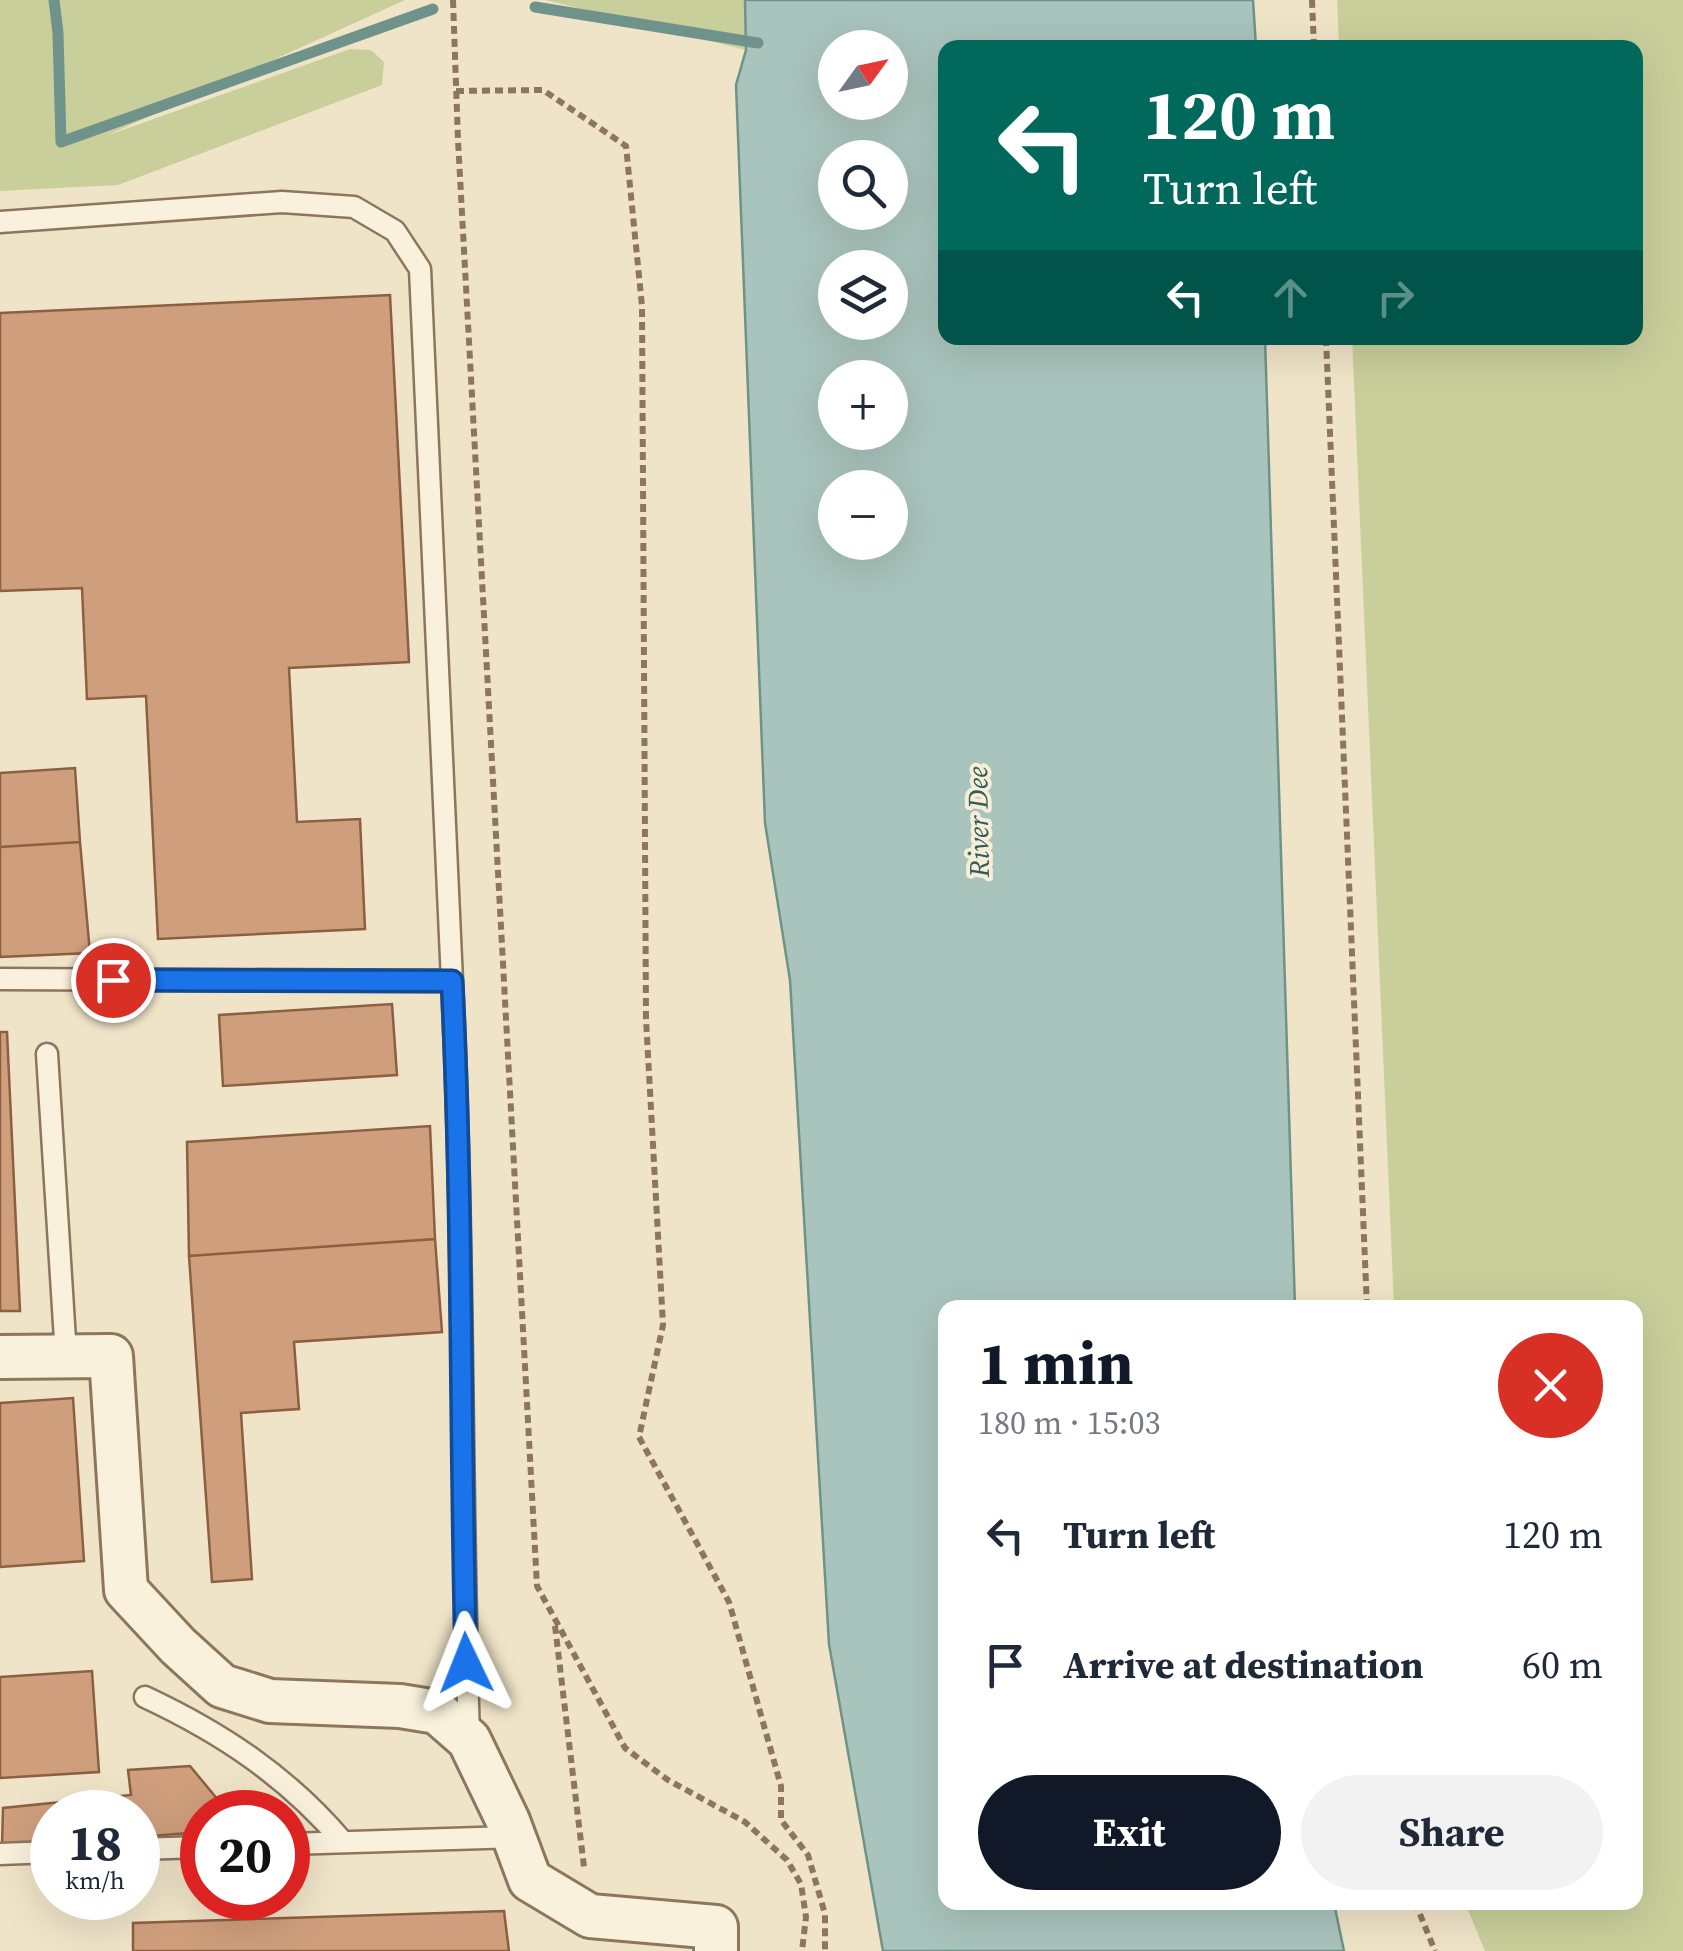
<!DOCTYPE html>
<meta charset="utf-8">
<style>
:root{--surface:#fff;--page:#f2f2f3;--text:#1f2937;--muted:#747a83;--accent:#111827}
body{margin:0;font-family:"Source Serif 4",serif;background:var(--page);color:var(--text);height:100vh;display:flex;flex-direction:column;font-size:38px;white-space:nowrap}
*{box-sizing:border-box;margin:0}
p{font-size:32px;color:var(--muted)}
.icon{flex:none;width:55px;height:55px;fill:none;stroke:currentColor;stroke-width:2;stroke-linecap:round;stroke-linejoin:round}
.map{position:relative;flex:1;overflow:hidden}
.drawer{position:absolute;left:938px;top:1300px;width:705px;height:610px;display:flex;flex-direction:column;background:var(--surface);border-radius:20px;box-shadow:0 10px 40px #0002}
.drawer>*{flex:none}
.guide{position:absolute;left:938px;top:40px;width:705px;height:305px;border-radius:20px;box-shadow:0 10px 40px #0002;background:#00695c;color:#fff;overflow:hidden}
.needle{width:65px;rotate:57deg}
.controls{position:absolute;left:818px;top:30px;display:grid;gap:20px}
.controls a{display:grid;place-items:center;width:90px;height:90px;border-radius:50%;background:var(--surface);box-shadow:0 10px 40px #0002;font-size:50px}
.speed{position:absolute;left:30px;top:1790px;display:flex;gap:20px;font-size:50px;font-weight:700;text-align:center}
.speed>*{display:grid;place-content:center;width:130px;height:130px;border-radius:50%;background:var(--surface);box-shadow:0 10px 40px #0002;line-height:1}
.speed small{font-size:25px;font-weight:400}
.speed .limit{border:15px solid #d22;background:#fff;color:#111}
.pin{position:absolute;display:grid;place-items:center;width:85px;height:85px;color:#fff;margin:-42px;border:5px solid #fff;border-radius:50%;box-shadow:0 2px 10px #0007}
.me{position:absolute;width:110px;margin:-55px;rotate:358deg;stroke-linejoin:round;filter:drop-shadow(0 0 8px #0008)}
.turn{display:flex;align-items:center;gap:35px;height:210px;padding:0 40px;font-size:45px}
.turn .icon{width:130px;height:130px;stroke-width:2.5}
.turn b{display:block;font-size:70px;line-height:85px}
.lanes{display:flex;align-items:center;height:95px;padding:0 40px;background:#0003;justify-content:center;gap:50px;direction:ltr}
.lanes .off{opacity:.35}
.round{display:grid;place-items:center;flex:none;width:105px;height:105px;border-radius:52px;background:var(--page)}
.headline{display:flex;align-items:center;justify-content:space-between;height:170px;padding:0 40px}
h1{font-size:60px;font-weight:700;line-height:75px;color:var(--accent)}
.primary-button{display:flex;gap:20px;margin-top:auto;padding:20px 40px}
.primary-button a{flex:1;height:115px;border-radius:60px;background:var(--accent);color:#fff;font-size:40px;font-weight:700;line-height:115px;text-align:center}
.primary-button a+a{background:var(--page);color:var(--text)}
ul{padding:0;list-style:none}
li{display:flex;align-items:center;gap:30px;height:130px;padding:0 40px}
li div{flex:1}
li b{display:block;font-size:38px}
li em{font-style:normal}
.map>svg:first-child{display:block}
.green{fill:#c9cf9b}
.water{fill:#a9c4bc;stroke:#6f938a;stroke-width:2.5;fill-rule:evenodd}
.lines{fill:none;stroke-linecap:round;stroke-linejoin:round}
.stream{stroke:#6f938a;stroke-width:11}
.building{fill:#cf9f7d;stroke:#8d5f41;stroke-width:2.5}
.lane-casing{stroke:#8d765c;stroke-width:25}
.street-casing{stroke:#8d765c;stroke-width:48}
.path{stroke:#8d765c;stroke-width:6;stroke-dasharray:8 5;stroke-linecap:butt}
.lane{stroke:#faf1dc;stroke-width:20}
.street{stroke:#faf1dc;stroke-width:42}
.route-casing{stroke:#114b97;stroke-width:25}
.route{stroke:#1a73e8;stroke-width:18}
.labels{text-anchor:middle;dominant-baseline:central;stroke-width:8;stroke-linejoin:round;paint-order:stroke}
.water-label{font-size:28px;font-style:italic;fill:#2f5d5a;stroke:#f7eed8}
</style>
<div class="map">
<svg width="1683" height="1951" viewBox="0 0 1683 1951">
<rect width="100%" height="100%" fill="#f0e4c8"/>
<path class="green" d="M0,0H405L106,136L350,49L371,50L384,62L382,85L118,185L0,191Z
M546,0H745L746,50Z
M1337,0H1683V1951H1485L1465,1903L1635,1902V1308L1394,1307L1352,338H1635V48L1339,47Z"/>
<path class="water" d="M745,0H1253L1256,47L945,48V338H1265L1295,1307L945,1308V1902L1334,1903L1344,1951H883L829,1644L790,980L765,823L736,85L746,50ZM835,48H890V102H835ZM835,158H890V212H835ZM835,268H890V322H835ZM835,378H890V432H835ZM835,488H890V542H835Z"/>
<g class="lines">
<path class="stream" d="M54,0L58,33L61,142L433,9
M535,7L758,43"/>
</g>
<path class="building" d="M390,295L409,662L289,668L297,822L360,819L365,929L158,939L146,696L87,699L82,588L0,591V313Z
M75,768L80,842L0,847V773Z
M80,842L90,953L0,957V847Z
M392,1004L397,1075L223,1086L219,1015Z
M0,1032H7L20,1311H0Z
M430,1126L435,1239L189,1256L187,1142Z
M435,1239L442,1332L294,1342L299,1409L241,1413L252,1579L212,1582L189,1256Z
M73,1398L84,1561L0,1567V1403Z
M92,1671L99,1772L0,1778V1677Z
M190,1766L228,1812H202V1832L138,1837V1812H52V1843L2,1847L3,1808L131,1795L128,1770Z
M504,1911L509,1951H133V1923Z"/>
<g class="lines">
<g class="lane-casing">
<path id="lane" d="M0,222L282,202L354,207L395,231L420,269L452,981
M0,979L452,981C464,1233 461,1486 469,1738
M47,1054L66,1356
M145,1697C222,1733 288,1777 343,1842
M288,1844L514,1837
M138,1849L202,1847
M0,1854L52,1852"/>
</g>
<g class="street-casing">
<path id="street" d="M0,1357L111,1356L126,1590L178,1646L222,1686L270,1701L400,1706L437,1712L469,1740L508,1821L530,1880L590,1916L716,1927V1951"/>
</g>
<path class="path" d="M453,0L458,140L537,1586L625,1748L668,1780L745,1822L787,1860L801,1884L806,1917L802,1951
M1312,0L1314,48
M456,91L543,90L626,146L642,306L646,1019L663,1325L639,1437L729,1602L781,1786V1820L808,1855L825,1914V1951
M1326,338L1367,1308
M555,1626L584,1867
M1415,1902L1435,1951"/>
<use href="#lane" class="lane"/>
<use href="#street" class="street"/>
</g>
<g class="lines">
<g class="route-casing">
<path id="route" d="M113,980L452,981C463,1208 460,1436 466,1663"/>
</g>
<use href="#route" class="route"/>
</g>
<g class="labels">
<g class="water-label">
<text transform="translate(978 822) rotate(-91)">River Dee</text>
</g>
</g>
</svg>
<div class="controls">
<a><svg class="needle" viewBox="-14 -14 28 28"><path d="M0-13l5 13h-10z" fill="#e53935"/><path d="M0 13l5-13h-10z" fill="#747a83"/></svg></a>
<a><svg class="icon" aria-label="search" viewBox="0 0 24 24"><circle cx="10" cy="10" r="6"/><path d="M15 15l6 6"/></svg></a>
<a><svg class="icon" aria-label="layers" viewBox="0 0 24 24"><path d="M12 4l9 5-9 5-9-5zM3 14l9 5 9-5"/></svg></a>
<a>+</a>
<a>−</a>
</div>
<div class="speed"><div>18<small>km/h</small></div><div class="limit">20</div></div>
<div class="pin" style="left:113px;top:980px;background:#d93025"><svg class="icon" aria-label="arrive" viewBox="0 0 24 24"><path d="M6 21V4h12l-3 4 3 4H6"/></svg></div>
<svg class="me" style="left:466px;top:1663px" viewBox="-20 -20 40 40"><path d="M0-17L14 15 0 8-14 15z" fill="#1a73e8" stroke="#fff" stroke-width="4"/></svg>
<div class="guide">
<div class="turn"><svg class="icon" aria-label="left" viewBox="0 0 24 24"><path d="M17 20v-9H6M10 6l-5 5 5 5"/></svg><div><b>120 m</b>Turn left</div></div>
<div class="lanes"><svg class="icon" aria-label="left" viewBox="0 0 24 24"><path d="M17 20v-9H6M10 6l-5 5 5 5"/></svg><svg class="icon off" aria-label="ahead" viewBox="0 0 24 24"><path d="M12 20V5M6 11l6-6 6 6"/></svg><svg class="icon off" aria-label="right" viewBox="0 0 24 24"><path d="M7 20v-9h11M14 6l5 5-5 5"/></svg></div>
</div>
<section class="drawer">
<div class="headline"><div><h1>1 min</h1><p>180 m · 15:03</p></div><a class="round" style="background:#d93025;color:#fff"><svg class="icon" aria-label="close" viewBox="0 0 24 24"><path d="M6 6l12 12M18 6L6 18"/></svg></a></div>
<ul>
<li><svg class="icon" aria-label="left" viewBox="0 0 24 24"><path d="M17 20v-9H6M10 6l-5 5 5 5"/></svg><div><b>Turn left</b></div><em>120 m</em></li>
<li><svg class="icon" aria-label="arrive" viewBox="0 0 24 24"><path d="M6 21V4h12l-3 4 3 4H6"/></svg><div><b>Arrive at destination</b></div><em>60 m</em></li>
</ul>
<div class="primary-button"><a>Exit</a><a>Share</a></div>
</section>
</div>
